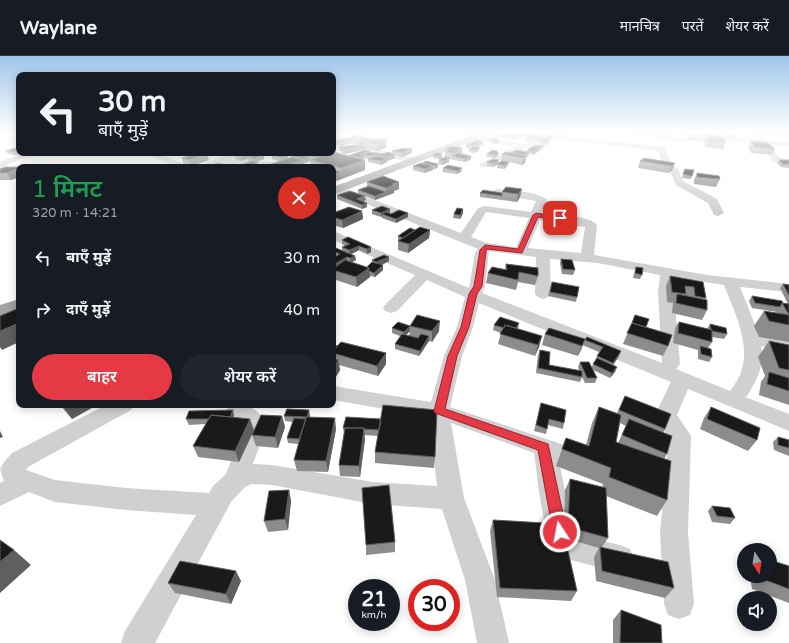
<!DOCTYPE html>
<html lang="hi">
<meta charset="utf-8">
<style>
:root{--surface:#171b24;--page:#20242c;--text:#f1f3f6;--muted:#9ea1a6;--line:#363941;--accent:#e63946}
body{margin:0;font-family:"Varela Round","Noto Sans Devanagari",sans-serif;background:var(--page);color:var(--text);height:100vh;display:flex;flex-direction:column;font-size:15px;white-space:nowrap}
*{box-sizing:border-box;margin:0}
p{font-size:13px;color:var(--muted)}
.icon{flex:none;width:22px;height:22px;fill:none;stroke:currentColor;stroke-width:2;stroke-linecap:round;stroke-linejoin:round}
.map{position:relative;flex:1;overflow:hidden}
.sheet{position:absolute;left:16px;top:108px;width:320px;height:244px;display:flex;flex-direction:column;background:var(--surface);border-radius:8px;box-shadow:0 2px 10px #0003}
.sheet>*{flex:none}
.hud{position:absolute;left:16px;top:16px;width:320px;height:84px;border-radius:8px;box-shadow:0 2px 10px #0003;background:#171b24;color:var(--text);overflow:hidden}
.needle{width:26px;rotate:168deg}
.tools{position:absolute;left:737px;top:487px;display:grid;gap:8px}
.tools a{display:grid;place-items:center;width:40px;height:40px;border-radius:50%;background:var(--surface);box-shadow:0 2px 10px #0003;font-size:20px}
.speed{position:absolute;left:348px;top:523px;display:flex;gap:8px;font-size:20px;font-weight:700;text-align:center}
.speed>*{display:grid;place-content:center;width:52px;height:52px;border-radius:50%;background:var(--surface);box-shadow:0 2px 10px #0003;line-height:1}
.speed small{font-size:10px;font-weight:400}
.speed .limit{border:6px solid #d22;background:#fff;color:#111}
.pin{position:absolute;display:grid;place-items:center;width:34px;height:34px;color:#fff;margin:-17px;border-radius:8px;box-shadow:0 2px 6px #0006}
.me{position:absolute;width:44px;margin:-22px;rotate:349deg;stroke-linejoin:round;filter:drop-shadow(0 0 3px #0008)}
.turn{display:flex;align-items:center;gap:14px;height:84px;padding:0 16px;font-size:18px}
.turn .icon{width:52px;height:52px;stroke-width:2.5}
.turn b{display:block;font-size:28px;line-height:34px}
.round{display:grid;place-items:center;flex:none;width:42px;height:42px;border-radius:21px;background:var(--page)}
.headline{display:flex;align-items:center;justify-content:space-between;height:68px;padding:0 16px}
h1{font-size:24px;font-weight:600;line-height:30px;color:#1e9e55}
.primary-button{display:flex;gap:8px;margin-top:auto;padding:8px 16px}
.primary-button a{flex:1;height:46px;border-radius:24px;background:var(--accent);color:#fff;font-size:16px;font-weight:600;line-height:46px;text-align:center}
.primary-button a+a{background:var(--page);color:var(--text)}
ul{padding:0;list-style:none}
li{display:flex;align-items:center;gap:12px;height:52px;padding:0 16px}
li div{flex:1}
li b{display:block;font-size:15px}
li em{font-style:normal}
header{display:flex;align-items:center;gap:24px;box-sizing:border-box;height:56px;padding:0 20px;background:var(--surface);border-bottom:1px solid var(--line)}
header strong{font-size:19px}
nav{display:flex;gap:22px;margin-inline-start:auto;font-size:14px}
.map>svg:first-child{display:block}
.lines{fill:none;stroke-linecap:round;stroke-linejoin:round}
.minor{fill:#d0d0d0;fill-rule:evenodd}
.trunk{fill:#a2a2a2;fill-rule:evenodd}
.wall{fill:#8c8c8c;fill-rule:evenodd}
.shaded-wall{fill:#5f5f5f}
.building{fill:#1a1a1a;stroke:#5f5f5f}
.route{fill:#e63946;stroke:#96252e}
</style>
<header>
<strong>Waylane</strong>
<nav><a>मानचित्र</a><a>परतें</a><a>शेयर करें</a></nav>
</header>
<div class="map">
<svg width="789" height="587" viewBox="0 0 789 587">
<rect width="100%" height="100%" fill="#fff"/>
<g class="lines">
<path class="minor" d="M516,77H539L664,91L669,103L679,115L683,125L717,143L724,157L718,160L714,159L708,147L676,129L670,115L661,104L658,95L547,82L487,111H481L480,109L481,107L516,91L473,83V79L524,88L537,81L520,79Z
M630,77H649L685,82L689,84L685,86L634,79Z
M682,77L757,83L755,81L759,79L765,84L789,86V90L769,89L779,101L789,104V110L773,105L760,88L685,81L681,79Z
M366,93H375L417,103L418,105L414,108L375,97C369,97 364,102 358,101L357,99Z
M23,97H35L0,112V106Z
M145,97H156L187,109L188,111H176Z
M232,97L236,100L231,103L273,106L277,109L276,111L221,108L212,111H200L201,109Z
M338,130L461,177L478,152L485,150L531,156L536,145L494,138L493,136L494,134L498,133C510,135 540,135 547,144L542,157C554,159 590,159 597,169L594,199L707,219L789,228V236L740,231L759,279L789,285V297L761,290C765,310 757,323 747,340L745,341L789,358V375L688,333L677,359L691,380L688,477L694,548L690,559L679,563L668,559L664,548L660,477L669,381L661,371L655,359L671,326L479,247L473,271L462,300L450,351L588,397L592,404L588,411L580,414L559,406L574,477L577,479L620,489L630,493L634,503L630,513L620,517L560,501C542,484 538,422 534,397L451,367L464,442L495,524L509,587H477L465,524L442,453L373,448L272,429L252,428L245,431L231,446L155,587H121L125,575L196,459L126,454L55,446L29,436L0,450V427L4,425L0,413L4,406L12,397L106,349H134L131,354L28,411L26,414L55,424L126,432L209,437L213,430L226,418L243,373V369L228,354L225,349H249C254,354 262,358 264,365C268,374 256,398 253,408L272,409L373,426L437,430L429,361L333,344V330L431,346L444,300L457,271L465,241L427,224L397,255L391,257L385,255L383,252L385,249L415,219L333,184V175L469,232L475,197L478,193L334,135L333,133L334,131ZM486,156L529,162L516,191L487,187L471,181ZM540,164L585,171L581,197L528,192ZM489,195L536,201L535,238L538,241L543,243L548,241L551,238L550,203L598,207L660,219L658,237L662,307L482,237L485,230ZM674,221L724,229C734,256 751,287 741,316C739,323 734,329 730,335L676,313L680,308L674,237Z"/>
<path class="trunk" d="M478,77H490L489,79L333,139V131Z
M19,243V256L0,262V249Z"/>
</g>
<path class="wall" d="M509,77H528V79L514,84L497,81L498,78Z
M649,77H664L663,79Z
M689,77H719L721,78L720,80L724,81L722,78L723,77H732L735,80L733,83L726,82V86L723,93L705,91L704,85L688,84V81Z
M758,77H789V79H778L777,80L759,78Z
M553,79L550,85L546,89L541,88V87L536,86L537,83L530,85H526V81H542H541H545L546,80Z
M363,82L387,83V86H386V92L377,95L366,93L345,98L341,97V95H339V91L356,89V88H351V87L342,90L335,89V85Z
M489,83H499V86L495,88L489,86Z
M483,85V88L477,91L479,94L475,97L469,96V92H466V89Z
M751,85L775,93L772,99L751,97L748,91Z
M19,92V97H21L15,99L8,98L6,95Z
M462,92V98L471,103L465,106L449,103V106L442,109L438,108L439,104L445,102V93Z
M543,92L533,99L529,98L528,100L526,101L525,107L522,109L509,106L508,109L504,113L497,112V108L493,111L487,110V106L499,104L498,107L502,105H501L502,98L526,96L527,94Z
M392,95L412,97L402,101L395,99V102L387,105V106L381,109L368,106V103L364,102L362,103L365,114L333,126V111H311L310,104L313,103H309L310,105L304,107L305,111H265V110L279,105L272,103L271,99L289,102L300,97L321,101L348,100L370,96L383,98L392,97Z
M498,95V100L494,102L486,101L487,98Z
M234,97H259V98L264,103L255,106L258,110L256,111H211V109H226V110H228L240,109L251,105H248V103L241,105L235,103Z
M442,98V102L439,103L433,102V99Z
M182,102L209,104L191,110L184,109Z
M779,104H789V112L781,111L777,107Z
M640,105L675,107L672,114L669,117L638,112Z
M423,107L438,108V111L435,113H433V114L424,117L413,114V110L423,108Z
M19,111V121L11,124H0V113Z
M443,112H462L461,116L456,118L442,116Z
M685,113L692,120L691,123L682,122Z
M697,117L720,123L716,131L694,128V124Z
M367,126L399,133L394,135V137L375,144L358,137V134L367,131Z
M522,133L520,141L517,146L480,141V137H502Z
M337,139L366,144L363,145L367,151L362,153L337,143Z
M372,154L390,157L408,161L396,167L382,162V160L381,161L372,158Z
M362,155L363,163L343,172L333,169V157Z
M463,157L460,163L453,162L454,158Z
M415,174H430L429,182L408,197L398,194V185H399L398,184V180Z
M342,184L371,191V196L367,198L359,194L351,198L355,200L356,204L352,206L367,211L372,207V204L389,205L382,209L383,214L375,221L370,220V221L357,231L333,223V213L335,211L333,210V202L336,201L333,200V191L342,194V191L345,190L342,188Z
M561,203L575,214L573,219L562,218L560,207Z
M506,208L538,220L535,229L518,226L516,234L486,227L488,217L505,213Z
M636,211L642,219L640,223L633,222Z
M670,220L703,226L706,242L705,244L707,254L702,264L672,257L673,247L667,246L666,230Z
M552,226L577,241L576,246L548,240Z
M783,228L789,229V286L759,281L754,270L764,255L776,257L777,256L752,252L749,245L752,240L788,248L780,232Z
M635,259L646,271L668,290L663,300L623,288Z
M679,266L707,273L710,268L727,278L724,283L712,281V286L708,292L712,301L709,306L698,303V294L673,287L675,273L677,268H678Z
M494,269L518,272V273L542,280L539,291L535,300L498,288L501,277L493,274Z
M410,270L439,275L432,286L429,285L419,300L395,293V288L400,280L392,277V272ZM410,275L409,280L406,279Z
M545,278L585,283L581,294L578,300L542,289Z
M587,281L619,300L613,309L615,316L610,322L593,314L597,322L595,327H585L582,321L580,326L536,317L538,299L540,294L549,309L579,315L578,311L580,306L592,311L593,308L595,305L597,300L600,296L583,289L585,284Z
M769,285L789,289V349L759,339L761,326L765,320L758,301Z
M333,289L386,297V308L378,320L339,309L340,314L333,326Z
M625,340L665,373L663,377L667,398L664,403L667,444L657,460L606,440L608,482L602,491L674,532L665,542L596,525L594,501L599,492L565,482L577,535L571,545L497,541L490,475L493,464L564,476L565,434L570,423L602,432L603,428L556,410L566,382L586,389L592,367L599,351L617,357ZM620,367L626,370L618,387L616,386Z
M541,347L564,367L563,373L548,369L546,378L534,375Z
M60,349H97L72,363Z
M711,351L757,384L748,395L700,373L704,362Z
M234,359V361L254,374L239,406L198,401L193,390L206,368L189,369L186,363Z
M282,360L285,371L278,392L256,390L252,379Z
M284,360H310V362L336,373L328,416L297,415L294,404L299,388L288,387L287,382L293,366L285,365Z
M381,363L435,401L434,412L375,407V396L378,380L364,379L365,383L360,421L340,420L339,409L344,377L343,372Z
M778,381L789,384V400L774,394L773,386Z
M289,434L291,445L288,474L268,476L264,465Z
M712,450L735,462L730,468L712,466L708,455Z
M395,486V496L366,499V489Z
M789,510V547L752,533L750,520H770Z
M241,525L231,548L175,537L168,527Z
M621,554L662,587H613V564Z"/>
<path class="shaded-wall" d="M525,77H528V79L514,84L515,81Z
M542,78V81L530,85L531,82Z
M553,79L550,85L546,89V86L550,83L551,81Z
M363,80V83L351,85V87L342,90V87Z
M387,83V86H386V92L377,95V86Z
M499,83V86L495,88V85Z
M483,85V88L472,93L473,90Z
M364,88V90H365L366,93L345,98V94L361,91V89Z
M544,89L543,92L533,99V96Z
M480,91L479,94L475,97V94Z
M462,92V99L452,100V97Z
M412,93V97L402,101V97Z
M19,94V97H21L15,99L14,96Z
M370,95V99H364V102L359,105V101Z
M498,95V100L494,102L495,99Z
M529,96L528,100L526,101L525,107L522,109L523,102H520Z
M243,97H259V99L248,101V103L241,105L240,98Z
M207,98L209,104L191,110L189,104Z
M321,98V102L315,104V101Z
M395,98V102L387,105V101Z
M442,98V102L439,103V100Z
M264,99V103L254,106V103Z
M309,99L310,105L305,107L304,103L305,101Z
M471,100V103L465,106V103Z
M387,102V106L381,109V105Z
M449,102V106L442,109L443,105Z
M304,104L305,111H285V110Z
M365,104V114L342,123L341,112Z
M499,104L498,108L493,111L494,107Z
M258,106V110L256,111H245Z
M509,106L508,109L504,113V109Z
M675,107L672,114L669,117L672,110Z
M438,108V111L435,113V110Z
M433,110V114L424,117L425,113Z
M19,112V121L11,124L7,117Z
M462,112L461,116L456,118L457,115Z
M341,116L342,123L333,126V119Z
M399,126V133L394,135V137L375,144V140L386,136V132L392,128Z
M522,133L520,141L517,146L518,138Z
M365,140L366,144L358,147L357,143Z
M367,147V151L362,153V149Z
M390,153V157L382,158V160L381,161V157Z
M463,153V157L460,163V159Z
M362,155L363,163L343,172L342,164Z
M408,157V161L396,167V163Z
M430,174L429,182L408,197L409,188Z
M359,190V194L350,199L349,194Z
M371,191V196L367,198V193Z
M355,200L356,204L350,207V202Z
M347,201V206L336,212V207Z
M389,201V205L377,211L376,206Z
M383,209V214L375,221L374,217Z
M369,212L370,221L357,231L356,221Z
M440,265L439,275L432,286V275Z
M19,267V286L2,294L0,291V275Z
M519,267L518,272L513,280L514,275Z
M410,270V275L404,281V276Z
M429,280V285L419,300L420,295Z
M542,280L539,291L535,300L538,289Z
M585,283L581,294L578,300L582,290Z
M621,295L619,300L611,312L613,307Z
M386,297V308L378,320L377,310Z
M338,304L340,314L333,326V313Z
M617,311L615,316L610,322L612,317Z
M70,349H97L72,363L64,352Z
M233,354L234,359L232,367L230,362Z
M309,354L310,360L308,367L307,361Z
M282,360L285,371L278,392L275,381Z
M335,362L336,373L328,416L326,405Z
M250,363L254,374L239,406L235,395Z
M364,372L365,383L360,421L359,410Z
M0,375L3,381L0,382Z
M289,434L291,445L288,474L285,463Z
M14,494L31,509L0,537V506Z
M236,515L241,525L231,548L226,538Z"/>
<path class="building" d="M509,77H525L515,81L498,78Z
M690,77H706V79L691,78Z
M725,77H732L735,80L726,79Z
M532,78H542L531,82L526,81Z
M548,78L553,79L551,81L546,80Z
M358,79L363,80L342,87L335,85Z
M706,79L725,81L726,83H723L726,86L708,85Z
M493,81L499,83L495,85L489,83Z
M539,81L551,82L546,86L542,85L543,84L537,83Z
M362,82L387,83L382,85L375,83L364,86V88L361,89L356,88L363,85H351Z
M375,83L386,86L377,88L364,86Z
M477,84L483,85L473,90L466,89Z
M751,85L767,86L775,93L754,91Z
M354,89L365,90L345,94H341L344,93L339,91Z
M544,89L533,96L527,94L533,90Z
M451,90L462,92L452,97L445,96L450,94L445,93Z
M474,90L480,91L475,94L469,93Z
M15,92H19V94L14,96L6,95Z
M403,92L412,93L402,97L392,95Z
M364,94L370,95L360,99L369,96L383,98L387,96L395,98L387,101L374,99L370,100L364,99L359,101L348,100Z
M492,94L498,95L497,96L499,97L495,99L487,98Z
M516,94L529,96L524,99L511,97Z
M334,96L365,104L341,112L310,104Z
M506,96L527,100L523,102L502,98Z
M198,97L207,98L189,104L182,102Z
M300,97H314L321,98L315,101L309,99L305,101L309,102L304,103L291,100Z
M436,97L442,98L439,100L433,99Z
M457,97L471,100L465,103L452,100Z
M258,98L264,99L254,103L248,101Z
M278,98L288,101L282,102L271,99Z
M375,100L387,102L381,105L368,103Z
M292,101L304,104L285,110L288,111H271L265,110Z
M445,101L449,102L443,105L439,104Z
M286,102H288L282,104H280Z
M644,102L675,107L672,110L640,105Z
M493,103L499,104L494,107L487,106Z
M779,104H789V108H783Z
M252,105L258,106L246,111L240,109Z
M426,105L438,108L435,110L423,107Z
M502,105L509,106L504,109L497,108Z
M218,107L226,109L219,111L211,109Z
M421,107L433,110L425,113L413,110Z
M234,108L247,111H225Z
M448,109L462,112L457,115L443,112Z
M5,111H21H19V112L7,117H0V113Z
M685,113L694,114L692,120L683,118Z
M333,114L341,116L333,119Z
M697,117L719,120L720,123L697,121Z
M383,120L399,126L392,128L394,129L386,132L367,126Z
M369,130L386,136L375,140L358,134Z
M506,131L522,133L518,138L502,136Z
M483,134L502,137V140L480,137Z
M350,135L365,140L357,143L367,147L362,149L337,139Z
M382,150L390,153L381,157L372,154Z
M349,151L362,155L342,164L333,161V157Z
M457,152L463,153L460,159L454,158Z
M399,154L408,157L396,163L382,158L386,156L391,158Z
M420,171L430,174L409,188L398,185Z
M410,172L415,174L403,182L398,180Z
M348,181L371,191L367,193L359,190L349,194L342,191L350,188L342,184Z
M333,191L355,200L350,202L347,201L336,207L333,206V202L340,198L333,195Z
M384,199L389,201L376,206L372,204Z
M561,203L572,204L575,214L563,213Z
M345,204L369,212L356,221L333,214V213Z
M372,206L383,209L374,217L369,215V212L367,211Z
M506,208L538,212V220L519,216L518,224L488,217L492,211L507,214Z
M636,211L643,212L642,219L635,217Z
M670,220L703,226L706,242L695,240L694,231L685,230L686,238L672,236Z
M552,226L579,231L577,241L550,236Z
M783,228L789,229V239Z
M677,238L707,244V254L676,247Z
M752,240L782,245L783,247H782L780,251L755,247Z
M782,247L789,248V269L769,265L764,255L789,259Z
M19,252V267L0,275V260Z
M417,259L440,265L432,275L410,270Z
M635,259L649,263L646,271L632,267Z
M500,261L519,267L516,272L505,269L504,272L494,269Z
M398,266L410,270L404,276L392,272Z
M679,266L712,274V286L678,277Z
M632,267L672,279L668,290L627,277Z
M710,268L726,272L727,278L712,275V274H711Z
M505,269L542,280L538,289L500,278Z
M549,272L585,283L582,290L545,278Z
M402,278L418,282L421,278L429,280L420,295L395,288Z
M587,281L621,295L613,307L597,300L603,291L585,284Z
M769,285L789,289V314L779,312Z
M341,286L386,297L377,310L333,297V295Z
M333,289L338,290L333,295Z
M700,290L711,293L712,301L701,298Z
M540,294L550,296L549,309L582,315V321L538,312Z
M597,302L617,311L612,317L593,308Z
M333,303L338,304L333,313Z
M580,306H589L597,322H587Z
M769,316L789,322V335L767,328Z
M625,340L671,358L665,373L619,354Z
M541,347L566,354L564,367L549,363L547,373L536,369Z
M62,349H70L64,352Z
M383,349L437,354L435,401L375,396Z
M599,351L621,359L616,386L671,405L667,444L609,421L611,412L562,393L566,382L589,390Z
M711,351L760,372L757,384L707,363Z
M287,353L309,354L307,361L284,360Z
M233,354L230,361L211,359L209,363H186L189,355Z
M211,359L250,363L235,395L193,390Z
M261,359L282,360L275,381L252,379Z
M306,361L335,362L326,405L294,404Z
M346,361L381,363L379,374L364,373V372H343Z
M294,362L306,363L299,383L287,382Z
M629,363L672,380L667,398L622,379Z
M345,372H364L359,410L339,409Z
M778,381L789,384V392L778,389Z
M570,423L606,432L608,482L568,471Z
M389,429L395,486L366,489L362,432Z
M289,434L285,463L264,465L269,435Z
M712,450L730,452L735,462L717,460Z
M493,464L562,468L577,535L500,532Z
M0,484L14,494L0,506Z
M600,491L668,506L674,532L602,515Z
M770,504L789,510V533L763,523L762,520H770Z
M180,505L236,515L226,538L168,527Z
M621,554L661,569L662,587H620Z"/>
<linearGradient id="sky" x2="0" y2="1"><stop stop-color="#9ec6ea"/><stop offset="0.48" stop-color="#fff"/><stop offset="1" stop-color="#fff" stop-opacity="0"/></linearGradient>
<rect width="789" height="159" fill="url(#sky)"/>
<path class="route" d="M536,157L563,162L560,164L538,161L522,197L487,193L486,195L482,230L477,238L469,271L457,300L445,353L548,388L567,476L565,480L560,482L555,480L553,476L538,394L435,357L434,355L448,300L461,271L469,238L474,230L480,194L485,189L518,193L533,159Z"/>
</svg>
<div class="tools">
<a><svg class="needle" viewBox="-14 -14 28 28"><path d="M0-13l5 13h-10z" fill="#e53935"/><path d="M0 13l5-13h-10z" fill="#9ea1a6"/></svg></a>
<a><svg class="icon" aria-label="sound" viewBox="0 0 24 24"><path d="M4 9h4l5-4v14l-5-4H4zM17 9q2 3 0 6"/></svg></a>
</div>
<div class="speed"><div>21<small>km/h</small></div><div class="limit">30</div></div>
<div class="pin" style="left:560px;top:162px;background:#d93025"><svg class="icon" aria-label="arrive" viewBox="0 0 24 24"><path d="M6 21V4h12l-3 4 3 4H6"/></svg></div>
<svg class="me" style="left:560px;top:476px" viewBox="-20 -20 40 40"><circle r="17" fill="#e63946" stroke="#fff" stroke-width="3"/><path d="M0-11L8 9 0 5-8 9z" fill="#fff"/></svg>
<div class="hud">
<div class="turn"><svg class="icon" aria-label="left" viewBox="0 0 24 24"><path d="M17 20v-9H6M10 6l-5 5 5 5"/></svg><div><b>30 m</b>बाएँ मुड़ें</div></div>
</div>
<section class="sheet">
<div class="headline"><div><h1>1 मिनट</h1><p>320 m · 14:21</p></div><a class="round" style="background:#d93025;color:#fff"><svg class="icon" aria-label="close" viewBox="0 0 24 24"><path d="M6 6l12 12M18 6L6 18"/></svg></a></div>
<ul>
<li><svg class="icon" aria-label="left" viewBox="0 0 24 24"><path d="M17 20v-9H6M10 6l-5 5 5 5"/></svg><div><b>बाएँ मुड़ें</b></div><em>30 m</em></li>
<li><svg class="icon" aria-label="right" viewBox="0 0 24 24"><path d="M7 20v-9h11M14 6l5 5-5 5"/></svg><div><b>दाएँ मुड़ें</b></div><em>40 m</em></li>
</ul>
<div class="primary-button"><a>बाहर</a><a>शेयर करें</a></div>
</section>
</div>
